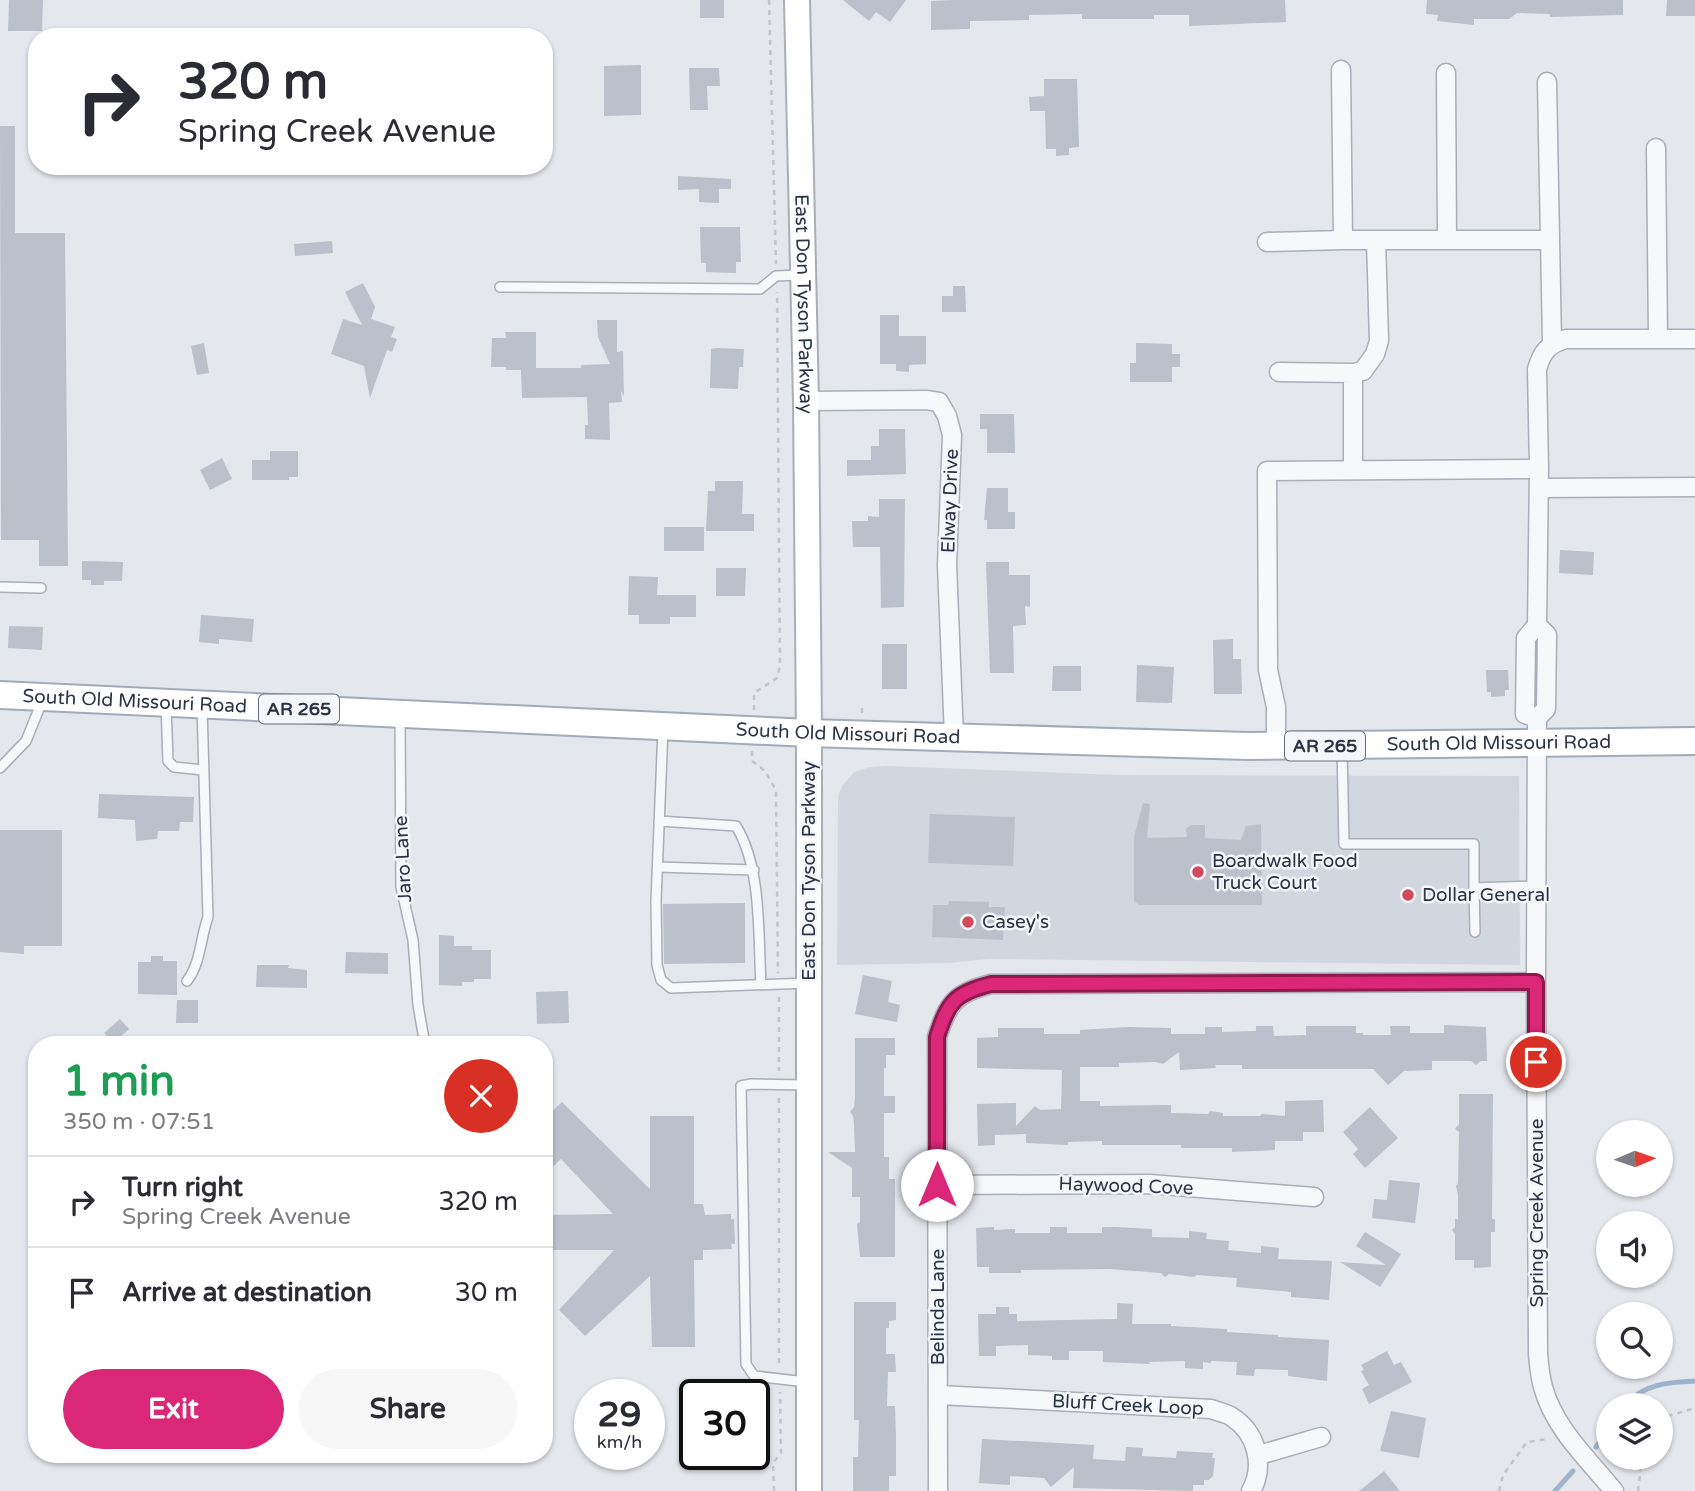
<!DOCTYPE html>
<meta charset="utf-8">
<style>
:root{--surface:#fff;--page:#f7f7f7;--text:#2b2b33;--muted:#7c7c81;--line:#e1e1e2;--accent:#db2777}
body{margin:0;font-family:"Varela Round",sans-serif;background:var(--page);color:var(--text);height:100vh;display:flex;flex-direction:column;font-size:26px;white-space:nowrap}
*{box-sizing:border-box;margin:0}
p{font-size:23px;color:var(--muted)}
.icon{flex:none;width:38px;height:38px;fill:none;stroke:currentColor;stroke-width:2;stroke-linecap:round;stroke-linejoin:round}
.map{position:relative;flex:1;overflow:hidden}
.sheet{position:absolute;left:28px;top:1036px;width:525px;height:427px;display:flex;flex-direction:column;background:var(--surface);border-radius:28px;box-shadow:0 2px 5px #0004}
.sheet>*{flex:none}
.guide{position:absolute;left:28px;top:28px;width:525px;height:147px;border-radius:28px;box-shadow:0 2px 5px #0004;background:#fff;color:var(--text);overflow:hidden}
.needle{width:46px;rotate:88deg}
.controls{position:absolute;left:1596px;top:1120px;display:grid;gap:14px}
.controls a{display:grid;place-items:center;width:77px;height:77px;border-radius:50%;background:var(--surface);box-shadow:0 2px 5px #0004;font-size:35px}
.speed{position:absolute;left:574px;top:1379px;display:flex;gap:14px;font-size:35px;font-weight:700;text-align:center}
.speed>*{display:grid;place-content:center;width:91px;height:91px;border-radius:50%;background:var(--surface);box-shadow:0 2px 5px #0004;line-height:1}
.speed small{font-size:18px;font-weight:400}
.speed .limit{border:4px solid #111;border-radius:10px;background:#fff;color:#111}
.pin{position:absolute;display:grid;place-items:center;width:60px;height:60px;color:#fff;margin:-30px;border:4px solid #fff;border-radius:50%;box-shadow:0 2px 7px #0007}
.me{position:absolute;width:77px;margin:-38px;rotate:0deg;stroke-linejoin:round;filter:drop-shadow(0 0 5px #0008)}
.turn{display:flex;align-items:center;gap:24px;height:147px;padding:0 35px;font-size:32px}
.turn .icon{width:91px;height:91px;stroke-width:2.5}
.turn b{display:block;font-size:49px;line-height:60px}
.round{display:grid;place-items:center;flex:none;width:74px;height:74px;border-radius:37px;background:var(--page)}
.overview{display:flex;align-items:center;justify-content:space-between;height:119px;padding:0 35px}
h1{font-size:42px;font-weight:700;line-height:52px;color:#1e9e55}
.primary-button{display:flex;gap:14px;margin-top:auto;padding:14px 35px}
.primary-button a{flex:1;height:80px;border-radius:42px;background:var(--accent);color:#fff;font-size:28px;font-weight:700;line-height:80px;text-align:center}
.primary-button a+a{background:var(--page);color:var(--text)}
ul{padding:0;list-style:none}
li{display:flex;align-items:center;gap:21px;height:91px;padding:0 35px;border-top:2px solid var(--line)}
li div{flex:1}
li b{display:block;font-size:26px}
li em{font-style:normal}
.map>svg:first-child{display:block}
.built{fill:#d2d6de}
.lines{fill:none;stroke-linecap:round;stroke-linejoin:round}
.stream{stroke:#9fb4cc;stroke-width:5}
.building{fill:#bbc0ca}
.lane-casing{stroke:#a9aeb7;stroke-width:12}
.street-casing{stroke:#a9aeb7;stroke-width:21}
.secondary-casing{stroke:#a9aeb7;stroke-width:28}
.primary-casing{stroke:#a3abb8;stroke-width:30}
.path{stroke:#c2c5cb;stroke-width:2.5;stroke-dasharray:5 5;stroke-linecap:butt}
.lane{stroke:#f7f8fa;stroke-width:9}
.street{stroke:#f7f8fa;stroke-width:18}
.secondary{stroke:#fff;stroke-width:24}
.primary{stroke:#fff;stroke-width:26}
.route-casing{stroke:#8e194d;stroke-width:18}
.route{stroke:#db2777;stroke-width:12}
.poi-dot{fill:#d1495b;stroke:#f4f6f9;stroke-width:2.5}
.labels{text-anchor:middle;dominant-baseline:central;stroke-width:5;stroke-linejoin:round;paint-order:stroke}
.shield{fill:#f4f6f9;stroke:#676e7b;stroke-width:2}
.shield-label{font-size:18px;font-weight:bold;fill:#2b3445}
.street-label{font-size:19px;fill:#2b3445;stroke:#f4f6f9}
.poi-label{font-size:19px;fill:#2b3445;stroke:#f4f6f9;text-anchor:start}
</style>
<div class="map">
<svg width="1695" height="1491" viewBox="0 0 1695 1491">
<rect width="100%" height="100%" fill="#e4e7ec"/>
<path class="built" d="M887,766L1119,775L1519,776L1520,965L988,959L948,963L837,965L838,797L842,786L854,772L870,767Z"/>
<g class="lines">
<path class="stream" d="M1626,1405C1642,1384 1670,1382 1695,1381
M1596,1447L1608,1430
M1555,1491L1573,1471"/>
</g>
<path class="building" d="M9,0H43L42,31H8Z
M700,0H724V18H700Z
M843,0H906L890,22L876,12L869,21Z
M953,0H1285L1286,22L1189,26V15H1154V19H1082V14L1029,15V20L970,21V29L931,30V1Z
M1427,0H1623V15L1550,17V14L1517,13L1509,19H1474V25L1437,21L1438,15L1426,14Z
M1667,0H1695V16H1666Z
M641,65V115L604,116V66Z
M689,68H719L720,86H707L708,110H690Z
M1044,79H1077L1079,147L1069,148V155L1056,156V149H1046L1045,111H1030L1029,97L1044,96Z
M0,126H15V233H65L68,566H39V540H1Z
M678,176L731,179V189H719V203L699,202V189L678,190Z
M700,227H740L741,262H736V273L706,272V263H701Z
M332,241L333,253L295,256L294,244Z
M363,283L375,307L371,319L395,327L391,337L397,339L392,352L387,350L370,398L364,366L331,354L343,319L362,325L345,292Z
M953,286H965L966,312H942V296H953Z
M880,315H899V336H926V364L909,365V372L896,371V364H880Z
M597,320H617V352L623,351L624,396L621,391L622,402L609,403L610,440L585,439V425H588L587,397L522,398L521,370H506V367H491L492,338H506L505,332H536V368H581V365L610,364L598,337Z
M204,343L209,373L197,375L191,346Z
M1136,343L1172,344V354H1180V367H1172V382H1130V363H1136Z
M716,348L744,349L743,367H739L738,389L710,388L711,349Z
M980,414H1014L1015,453H987V429H980Z
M879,429H905L906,474L847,476V460H871V446H879Z
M270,451H298V477H289V480H252V460H270Z
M222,458L232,479L210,490L200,470Z
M715,481H743L742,514H754V531H706L708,491H715Z
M987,488H1008V512H1015V529H987V520H984Z
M879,499H905L904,607L881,608L880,547H853L852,521H868V516L879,517Z
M664,527H704V551H664Z
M1560,550L1594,552L1593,575L1559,573Z
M82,561L123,562L122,581H104V585H91V580H82Z
M986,562H1009V575H1030V607L1025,606L1026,625L1013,626L1014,673H990Z
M716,568H746L745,596H716Z
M629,576L658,577L657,595H696V617H670V624H639V615H628Z
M201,615L254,619L252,642L219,639V644L199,642Z
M9,626L43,627L42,650L8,648Z
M1233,639V659H1241L1242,694H1214L1213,640Z
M882,644H907V689H882Z
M1137,665L1174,667L1172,703L1136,702Z
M1053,666H1081V691H1052Z
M1486,670H1508L1509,690H1505V696L1491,697V692H1487Z
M99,794L194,797L193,822H180L179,831H158L157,839L136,841L135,820L98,818Z
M1143,803L1150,804L1147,838L1187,837L1186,829L1191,825H1205V838L1241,840L1246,826L1261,824L1262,905H1139L1134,901V837Z
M930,814L1015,817L1013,866L928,863Z
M0,830H62V946H24V954L0,952Z
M949,901L989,902V907H1005L1003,940L932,937L933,905H948Z
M745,903V963L664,964L663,904Z
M439,935L454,936V946H472V950H491V979H474V982H462V986L439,985Z
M346,952L388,953V974L345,973Z
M151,956H163V961H177V995L138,994V962H151Z
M257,965H289L288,968L307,970V988L256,987Z
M863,975L892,981L888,1002L900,1005L897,1022L855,1014Z
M568,991L569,1023L537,1024L536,992Z
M177,1000H198V1023H176Z
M120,1019L129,1029L113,1043L104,1033Z
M1444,1025L1486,1027L1487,1061H1481L1476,1065L1471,1061H1432V1070L1404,1071L1388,1085L1373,1069H1242V1065H1215L1216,1068L1180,1070L1179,1052L1163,1064L1156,1062L1119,1063V1067H1080V1101H1100V1106L1171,1105V1113L1208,1114L1210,1111L1223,1113V1116H1260L1262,1114L1285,1116V1101L1323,1100L1324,1132H1303V1141H1275V1150L1232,1152V1148H1181V1145H1102V1141L1068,1142V1145L1026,1143V1134L995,1135V1145L978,1146L977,1104L1016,1103V1126L1035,1106L1040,1110L1061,1109L1062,1070L977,1068V1038L998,1037V1028H1044V1034H1080V1030L1128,1027L1171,1028V1034H1205V1027H1222V1032L1256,1031V1026H1273L1274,1036L1306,1035V1026H1356V1033H1363V1035H1391L1390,1026H1410V1033H1444Z
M855,1038H895V1055H886V1068H884V1096H895V1113H884V1157H889V1179H895V1257H860L857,1224L860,1222V1197H852V1168L828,1152H855L854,1124L853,1116L850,1112L854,1107L855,1097Z
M1459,1094H1493L1492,1219H1495V1232H1491V1267L1474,1268V1260H1455V1234L1452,1230L1455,1227V1219H1458V1195L1456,1186L1458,1183L1459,1132L1455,1129L1459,1124Z
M562,1102L650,1189V1116H694V1204H703L705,1215L731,1214V1219H734L735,1244H731L732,1249L703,1250V1260H694L695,1347H652L650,1276L585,1336L559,1310L614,1250H544V1215L613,1214L561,1159L544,1175V1119Z
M1370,1107L1398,1138L1365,1168L1353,1154L1358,1149L1343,1132Z
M1389,1180L1420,1183L1415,1223L1372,1218L1374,1199L1387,1200Z
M994,1227V1230L1015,1229V1233H1050V1227H1067V1233H1102V1227H1116L1152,1229V1237L1189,1238V1231L1207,1233L1206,1239L1229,1241L1228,1250L1261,1253V1246L1279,1248L1278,1259L1332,1261L1329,1300L1291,1297V1292L1236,1287L1237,1278L1197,1275L1194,1277L1169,1274L1165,1277L1161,1273L1109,1269L1021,1270V1273H989V1267H977L976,1228Z
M1365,1232L1401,1254L1380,1287L1340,1262L1386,1265L1356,1246Z
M854,1302H896V1320L889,1321V1328H886V1354H895L896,1372H888L887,1406H895L896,1436V1476H889V1491H853V1457H858L859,1420H854Z
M1117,1303L1133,1304L1132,1324H1171V1326L1227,1329V1332L1278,1335V1337L1329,1340L1327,1381L1288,1376V1370L1255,1369L1254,1376L1236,1375L1237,1362L1211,1361V1363L1203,1362V1369L1185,1368V1361L1149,1362L1150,1364L1103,1362V1351H1069V1360H1052V1356L1028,1355V1345L996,1346V1356H979L978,1314H996V1307H1009V1314H1017V1321L1117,1319Z
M1387,1351L1394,1365L1401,1362L1412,1382L1369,1404L1362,1389L1369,1385L1361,1371L1364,1370L1361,1365Z
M1391,1411L1426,1418L1419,1458L1380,1451Z
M982,1439L1094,1445L1093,1459L1125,1461L1126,1447L1143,1448L1142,1456L1176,1458L1177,1451L1213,1453L1212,1458H1215L1213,1476L1209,1480H1204V1485H1193V1491L1073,1488L1074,1467L1051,1487L1044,1478L1010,1476V1485L979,1483Z
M1384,1471L1400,1491H1359Z"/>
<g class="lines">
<g class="lane-casing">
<path id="lane" d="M500,287L760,289L776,276L800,275
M0,587L41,588
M166,705L168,761L174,767L203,770
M400,715L401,887L413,940L418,1005L425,1045
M663,728L656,901L657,965L661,980L671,988L808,983
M1342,746L1344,844H1474V888L1536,886
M0,768L26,741L43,699
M659,821L736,826C762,868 758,935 761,985
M658,867L754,870
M1474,888L1475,932
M187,981C201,963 200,939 208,917L202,706
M807,1085L751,1084L741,1086L746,1364L754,1376L807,1382"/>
</g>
<g class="street-casing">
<path id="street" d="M1341,70L1343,240
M1446,73L1447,240
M1547,82L1552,343
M1656,148L1658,339
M1267,242L1343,240H1550
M1279,372L1353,373L1363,371L1375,354L1379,341L1376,240
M1353,373V469
M806,401L926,400L939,402L947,416L952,435L947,565L954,737
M1539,469L1537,369C1542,352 1548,344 1566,339H1695
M1540,488L1695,487
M1537,718L1525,714L1526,638L1537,625L1547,635L1546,709L1537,718L1536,982L1538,1354C1539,1365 1540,1377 1543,1387C1554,1428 1588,1459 1614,1491
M1276,746V707L1268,670L1267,471L1539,469L1537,625
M937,1185L1150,1184L1314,1197
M938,1395L1211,1409C1218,1412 1227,1413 1232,1417C1257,1433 1265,1466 1251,1491
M1259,1455L1321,1437
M938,1491L937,1037C948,1003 955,993 991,984L1536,982"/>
</g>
<g class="secondary-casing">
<g id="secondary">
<path id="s1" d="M797,0L806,401L809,733V1491"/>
</g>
</g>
<g class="primary-casing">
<g id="primary">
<path id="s2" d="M0,695L809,733L1248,746L1695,741"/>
</g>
</g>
<path class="path" d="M769,0L776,264
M754,710V693L777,678L780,666L777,292
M862,713V705
M752,751V761L765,771L776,790L778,973
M779,997V1071
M779,1098V1368
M1661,1423L1665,1417L1695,1408
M774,1491L773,1463L781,1453L780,1392
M1499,1491L1503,1475L1527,1442L1549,1439
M1638,1491L1642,1458"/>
<use href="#lane" class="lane"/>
<use href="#street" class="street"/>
<use href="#secondary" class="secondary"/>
<use href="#primary" class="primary"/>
</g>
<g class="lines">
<g class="route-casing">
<path id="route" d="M937,1185V1037C948,1002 955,993 991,984L1536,982V1062"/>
</g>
<use href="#route" class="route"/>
</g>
<g class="poi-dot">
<circle cx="1198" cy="872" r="7"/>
<circle cx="1408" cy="895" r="7"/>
<circle cx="968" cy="922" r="7"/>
</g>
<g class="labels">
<g class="shield">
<rect x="259" y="694.5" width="80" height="29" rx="5"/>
<rect x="1285" y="731.5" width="80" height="29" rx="5"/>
</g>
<g class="shield-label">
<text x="299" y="709">AR 265</text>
<text x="1325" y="746">AR 265</text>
</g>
<g class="street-label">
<text stroke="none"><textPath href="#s1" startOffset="304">East Don Tyson Parkway</textPath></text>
<text transform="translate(950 501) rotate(-88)">Elway Drive</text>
<text stroke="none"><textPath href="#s2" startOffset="135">South Old Missouri Road</textPath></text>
<text stroke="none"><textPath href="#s2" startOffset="849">South Old Missouri Road</textPath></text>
<text stroke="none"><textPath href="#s2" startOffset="1500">South Old Missouri Road</textPath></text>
<text transform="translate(403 859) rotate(-93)">Jaro Lane</text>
<text transform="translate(809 871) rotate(-90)">East Don Tyson Parkway</text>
<text transform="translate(1126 1186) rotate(2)">Haywood Cove</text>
<text transform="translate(1537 1213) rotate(-90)">Spring Creek Avenue</text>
<text transform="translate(938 1307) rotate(-90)">Belinda Lane</text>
<text transform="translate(1128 1405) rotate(3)">Bluff Creek Loop</text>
</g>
<g class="poi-label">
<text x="1212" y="861">Boardwalk Food<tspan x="1212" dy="22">Truck Court</tspan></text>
<text x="1422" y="895">Dollar General</text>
<text x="982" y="922">Casey's</text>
</g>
</g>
</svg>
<div class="controls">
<a><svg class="needle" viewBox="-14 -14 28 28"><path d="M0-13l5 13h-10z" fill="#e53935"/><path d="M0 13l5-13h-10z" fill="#7c7c81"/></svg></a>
<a><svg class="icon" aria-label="sound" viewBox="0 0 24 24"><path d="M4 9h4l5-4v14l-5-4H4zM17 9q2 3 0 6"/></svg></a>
<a><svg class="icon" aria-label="search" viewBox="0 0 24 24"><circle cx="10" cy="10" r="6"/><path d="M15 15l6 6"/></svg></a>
<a><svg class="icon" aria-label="layers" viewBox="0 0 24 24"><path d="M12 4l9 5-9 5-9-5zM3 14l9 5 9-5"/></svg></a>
</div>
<div class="speed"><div>29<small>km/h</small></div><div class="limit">30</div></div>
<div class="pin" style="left:1536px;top:1062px;background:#d93025"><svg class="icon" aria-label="arrive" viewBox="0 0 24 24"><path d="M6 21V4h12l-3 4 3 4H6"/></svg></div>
<svg class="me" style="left:937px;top:1185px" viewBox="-20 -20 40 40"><circle r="19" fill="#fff"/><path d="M0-13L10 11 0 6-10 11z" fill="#db2777"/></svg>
<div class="guide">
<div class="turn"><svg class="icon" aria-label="right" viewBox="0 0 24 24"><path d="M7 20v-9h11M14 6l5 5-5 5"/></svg><div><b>320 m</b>Spring Creek Avenue</div></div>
</div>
<section class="sheet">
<div class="overview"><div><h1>1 min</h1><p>350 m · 07:51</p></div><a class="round" style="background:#d93025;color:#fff"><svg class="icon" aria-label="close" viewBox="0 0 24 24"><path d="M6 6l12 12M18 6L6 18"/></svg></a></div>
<ul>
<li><svg class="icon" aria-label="right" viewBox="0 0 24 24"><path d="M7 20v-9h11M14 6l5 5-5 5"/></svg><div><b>Turn right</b><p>Spring Creek Avenue</p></div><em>320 m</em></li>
<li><svg class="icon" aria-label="arrive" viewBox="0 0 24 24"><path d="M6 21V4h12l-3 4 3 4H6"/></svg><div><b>Arrive at destination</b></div><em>30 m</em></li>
</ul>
<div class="primary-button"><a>Exit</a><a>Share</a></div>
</section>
</div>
